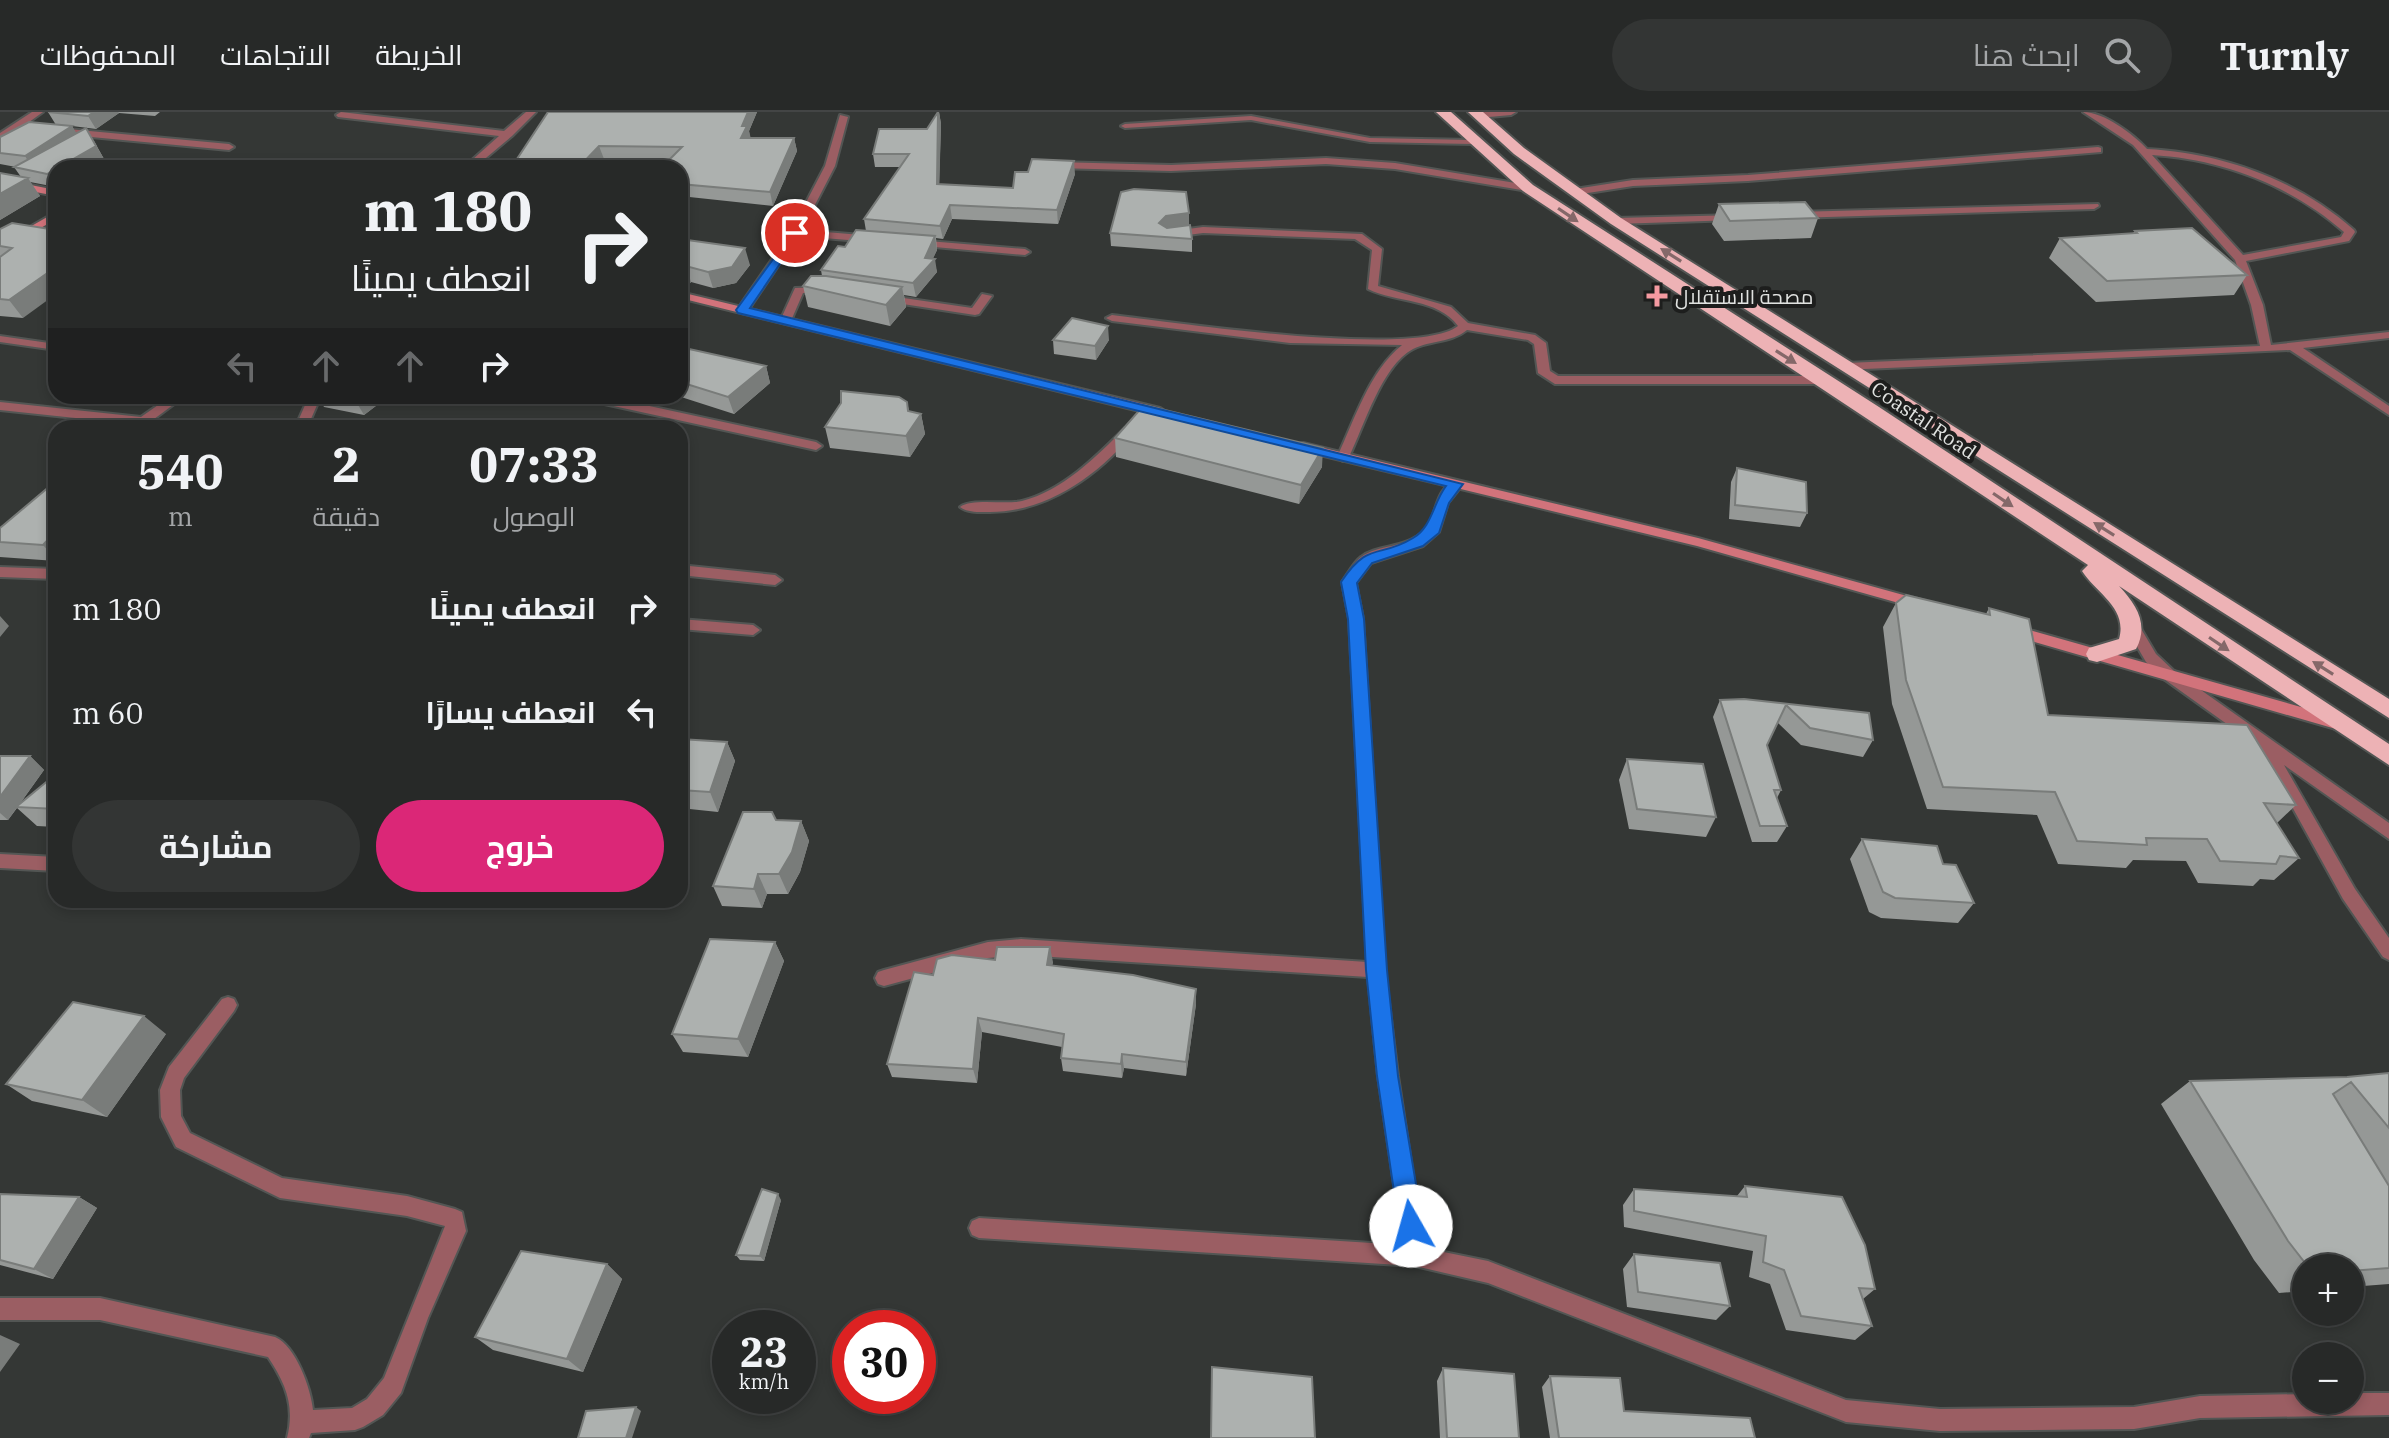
<!DOCTYPE html>
<html lang="ar">
<meta charset="utf-8">
<style>
:root{--surface:#272928;--page:#333534;--text:#f1f3f6;--muted:#a4a6a8;--line:#434545;--accent:#db2777}
body{margin:0;font-family:"IBM Plex Serif",Cairo,serif;background:var(--page);color:var(--text);direction:rtl;height:100vh;display:flex;flex-direction:column;font-size:30px;white-space:nowrap}
*{box-sizing:border-box;margin:0}
p{font-size:26px;color:var(--muted)}
.icon{flex:none;width:44px;height:44px;fill:none;stroke:currentColor;stroke-width:2;stroke-linecap:round;stroke-linejoin:round}
.map{position:relative;flex:1;overflow:hidden;direction:ltr}
.drawer{position:absolute;left:48px;top:308px;width:640px;height:488px;display:flex;flex-direction:column;background:var(--surface);border-radius:24px;box-shadow:0 4px 12px #0003,0 0 0 2px var(--line);direction:rtl}
.drawer>*{flex:none}
.top-card{position:absolute;left:48px;top:48px;width:640px;height:244px;border-radius:24px;box-shadow:0 4px 12px #0003,0 0 0 2px var(--line);direction:rtl;background:#272928;color:var(--text);overflow:hidden}
.controls{position:absolute;left:2292px;top:1142px;display:grid;gap:16px}
.controls a{display:grid;place-items:center;width:72px;height:72px;border-radius:50%;background:var(--surface);box-shadow:0 4px 12px #0003,0 0 0 2px var(--line);font-size:40px}
.speed{position:absolute;left:712px;top:1198px;display:flex;gap:16px;font-size:40px;font-weight:700;text-align:center}
.speed>*{display:grid;place-content:center;width:104px;height:104px;border-radius:50%;background:var(--surface);box-shadow:0 4px 12px #0003,0 0 0 2px var(--line);line-height:1}
.speed small{font-size:20px;font-weight:400}
.speed .limit{border:12px solid #d22;background:#fff;color:#111}
.pin{position:absolute;display:grid;place-items:center;width:68px;height:68px;color:#fff;margin:-34px;border:4px solid #fff;border-radius:50%;box-shadow:0 2px 8px #0007}
.me{position:absolute;width:88px;margin:-44px;rotate:353deg;stroke-linejoin:round;filter:drop-shadow(0 0 6px #0008)}
.turn{display:flex;align-items:center;gap:28px;height:168px;padding:0 24px;font-size:36px}
.turn .icon{width:104px;height:104px;stroke-width:2.5}
.turn b{display:block;font-size:56px;line-height:68px}
.lanes{display:flex;align-items:center;height:76px;padding:0 24px;background:#0003;justify-content:center;gap:40px;direction:ltr}
.lanes .off{opacity:.35}
.eta{display:flex;justify-content:space-evenly;align-items:center;height:136px;text-align:center}
.eta b{font-size:48px;font-weight:700;line-height:56px}
.cta{display:flex;gap:16px;margin-top:auto;padding:16px 24px}
.cta a{flex:1;height:92px;border-radius:48px;background:var(--accent);color:#fff;font-size:32px;font-weight:700;line-height:92px;text-align:center}
.cta a+a{background:var(--page);color:var(--text)}
ul{padding:0;list-style:none}
li{display:flex;align-items:center;gap:24px;height:104px;padding:0 24px}
li div{flex:1}
li b{display:block;font-size:30px}
li em{font-style:normal}
header{display:flex;align-items:center;gap:48px;box-sizing:border-box;height:112px;padding:0 40px;background:var(--surface);border-bottom:2px solid var(--line)}
header strong{font-size:38px}
nav{display:flex;gap:44px;margin-inline-start:auto;font-size:28px}
.search{width:560px;height:72px;background:var(--page);display:flex;align-items:center;gap:20px;box-sizing:border-box;padding:0 28px;border-radius:44px;color:var(--muted);font-size:30px}
.map>svg:first-child{display:block}
.lines{fill:none;stroke-linecap:round;stroke-linejoin:round}
.lane-casing{stroke:#535654;stroke-width:4}
.street-casing{stroke:#535654;stroke-width:4}
.secondary-casing{stroke:#535654;stroke-width:4}
.highway-casing{stroke:#535654;stroke-width:4}
.lane{fill:#9b5e63;fill-rule:evenodd}
.street{fill:#9b5e63;fill-rule:evenodd}
.secondary{fill:#d2737b;fill-rule:evenodd}
.highway{fill:#edb2b5;fill-rule:evenodd}
.wall{fill:#959896}
.shaded-wall{fill:#797c7a}
.building{fill:#adb1af;stroke:#797c7a;stroke-width:2}
.oneway{fill:#856869}
.route{fill:#1a73e8;stroke:#114b97;stroke-width:2}
.poi-dot{fill:#f49aa1;stroke:#1d1e1d;stroke-width:3}
.labels{text-anchor:middle;dominant-baseline:central;stroke-width:8;stroke-linejoin:round;paint-order:stroke}
.far-poi-label{font-size:20px;fill:#e0e2e0;stroke:#1d1e1d;text-anchor:start}
.far-street-label{font-size:20px;fill:#e0e2e0;stroke:#1d1e1d}
</style>
<header>
<strong>Turnly</strong>
<div class="search"><svg class="icon" aria-label="search" viewBox="0 0 24 24"><circle cx="10" cy="10" r="6"/><path d="M15 15l6 6"/></svg>ابحث هنا</div>
<nav><a>الخريطة</a><a>الاتجاهات</a><a>المحفوظات</a></nav>
</header>
<div class="map">
<svg width="2389" height="1326" viewBox="0 0 2389 1326">
<rect width="100%" height="100%" fill="#343735"/>
<g class="lines">
<g class="lane-casing">
<path id="lane" d="M1251,4L1370,26L1472,28L1476,30L1472,32L1370,30L1251,8L1125,16L1121,14L1125,12Z"/>
</g>
<g class="street-casing">
<path id="street" d="M32,0H43L25,13L229,32L234,35L229,38L17,18L0,28V21Z
M341,0L504,19L526,0H536L512,24L474,56H463L499,24L338,5L336,3Z
M1480,0H1516L1511,3L1478,6L1473,3Z
M2083,0C2104,0 2133,22 2147,37C2222,41 2296,67 2354,118L2355,120L2349,129L2246,149L2263,193L2271,233L2389,220V226L2303,236L2389,294V303L2290,238L1842,258V252L1846,251L2260,234L2251,193L2235,148L2133,33ZM2152,43C2222,47 2292,74 2344,120L2341,125L2243,143Z
M840,3L848,5L835,54L802,118L873,124L878,127L873,130L798,124L747,200H739L737,198L790,121L825,54Z
M2098,35L2101,36V40L1748,69L1633,74L1575,83L1570,80L1575,77L1633,68L1748,63Z
M1326,46L1395,51L1528,73L1533,76L1528,79L1395,57L1326,52L1171,59L1055,56L1050,53L1055,50L1171,53Z
M2098,92L2099,94L2094,97L1794,106L1789,103L1794,100Z
M1739,103V107L1735,108L1616,112L1611,109L1616,106Z
M1203,115L1362,122L1382,137L1378,174L1451,195L1468,211L1535,223L1546,231L1550,259L1558,264H1822L1828,268L1822,272H1555L1538,261L1534,232L1528,228L1467,218C1451,231 1431,228 1413,237C1382,253 1364,314 1349,345L1343,349L1337,345C1355,307 1369,260 1402,233L1290,231L1112,209L1106,206L1112,203C1173,210 1416,247 1458,214C1438,186 1396,191 1368,177L1372,138L1355,127L1203,121L1173,125L1168,122L1173,119Z
M916,128L1025,137L1030,140L1025,143L912,133V129Z
M825,175L829,176V180L803,181L790,211H782L780,209L795,176Z
M982,182L992,184L979,202L975,203L883,189L877,186L883,183L972,196Z
M0,224L56,232V238L0,230Z
M171,284H185L142,316H129L132,312L0,298V290L141,305Z
M309,284H321L307,316H295Z
M580,284H603L816,330L822,334L816,338L586,288Z
M1129,315L1135,319C1100,362 1048,400 990,400C980,400 968,401 960,395C972,386 1005,393 1022,389C1062,379 1096,345 1125,316Z
M1456,368L1463,372L1448,391L1439,420L1423,434L1371,451L1356,471L1363,507L1385,858L1398,964L1424,1136L1488,1149L1846,1288L1940,1297L2134,1295L2200,1284L2306,1282V1288H2350V1281H2389V1303L2200,1306L2134,1317L1940,1319L1846,1310L1488,1171L1415,1154L979,1126L972,1123L969,1116L972,1109L979,1106L1403,1133L1378,964L1368,865L1021,843L988,846L884,874L878,872L875,866L878,860L884,858L988,830L1021,827L1367,850L1349,507L1342,470C1347,463 1354,450 1361,445C1378,432 1405,437 1424,419C1438,405 1433,378 1456,368Z
M680,453L775,463L782,468L775,473L680,463Z
M0,455L56,457V467L0,465Z
M680,507L753,513L760,518L753,523L680,517Z
M2135,514L2140,515L2156,542L2174,559L2389,711V727L2284,653L2355,777L2389,826V848L2383,845L2343,787L2259,635L2164,567L2146,550L2128,519Z
M0,742L56,745V759L0,756Z
M228,885L234,887L237,893L234,899L184,966L180,978L181,1004L190,1021L282,1066L407,1084L455,1097L462,1100L466,1119L428,1206L401,1281L383,1303L363,1315L355,1318L311,1321L309,1326H287C295,1294 286,1272 268,1245L100,1208H0V1186H100L275,1225C296,1234 311,1277 313,1298L352,1296L367,1287L384,1266L445,1114L407,1104L280,1086L176,1035L161,1005L160,978L169,955L222,887Z"/>
</g>
<g class="secondary-casing">
<path id="secondary" d="M0,67L56,78V84L0,73Z
M56,100V107L0,140V132Z
M680,180L1160,296L1166,300L1160,304L680,186Z
M1303,331L1698,426L1925,489L1927,492L1920,497L1697,434L1299,338V332Z
M2012,513L2336,605L2344,611L2336,617L2007,522L2005,518L2007,514Z"/>
</g>
<g class="highway-casing">
<path id="highway" d="M1436,0H1451L1533,73L1879,295L2389,632V653L2119,474C2137,493 2149,513 2136,537L2097,550L2089,548L2086,542L2089,536L2119,527C2128,496 2096,481 2082,459L2088,453L1523,79Z
M1468,0H1483L1524,36L1621,106L2389,587V606L1611,112L1514,42Z"/>
</g>
<use href="#lane" class="lane"/>
<use href="#street" class="street"/>
<use href="#secondary" class="secondary"/>
<use href="#highway" class="highway"/>
</g>
<path class="wall" d="M48,0H160L155,4L119,1L96,17L72,14L76,22L94,29L104,47L56,75L30,70L40,84L0,108V61L21,65L14,55H16L0,52V25L56,13Z
M548,0H757L749,19L750,26H794L797,39L773,94L680,84V56L670,48L604,47L595,56H511Z
M939,0L941,12L939,72L1013,76L1075,62L1058,112L952,107L943,127L936,126L937,138L933,146L937,160L916,185L904,183L906,195L890,214L808,195L803,174L822,164L821,158L845,135L866,119L864,107L900,55H875L873,42L927,17Z
M1719,92L1818,106L1811,126L1724,129L1712,112Z
M1189,101V113L1192,127V140L1111,134L1110,121Z
M12,111L23,206L0,204V134Z
M2135,119L2247,163L2234,183L2096,190L2049,146L2060,126L2133,121Z
M680,127L750,153L736,171L713,176L691,170L684,178H680Z
M1053,228H1109L1096,248L1054,242Z
M680,229L683,230L685,236L766,254L770,271L734,302L678,284H680Z
M318,284H389L364,303L324,295Z
M907,290L909,299L921,302L925,322L910,345L830,336L825,315Z
M1115,326L1322,355L1299,392L1116,345Z
M1737,356L1807,401L1800,415L1729,407L1731,370Z
M56,369V449L0,445V416Z
M1896,491L1986,502L1989,496L2048,603L2296,693L2277,711L2299,746L2274,768L2260,767L2253,774L2198,771L2186,749L2133,748L2126,756L2058,752L2037,703L1927,697L1892,592L1883,515Z
M1720,588L1869,601L1873,628L1863,645L1801,633L1778,611L1767,633L1781,678L1777,686L1787,714L1777,730H1752L1713,605Z
M680,627L727,630L735,649L718,700L680,696Z
M0,644H30L44,658L19,693L56,662V715L37,714L17,696L8,708H0Z
M1627,647L1716,705L1706,725L1629,717L1619,668Z
M776,708L801,709L809,729L800,760L788,782H767L762,796L722,794L713,774Z
M1862,727L1943,752L1974,791L1958,811L1881,806L1869,800L1850,747Z
M775,830L784,849L748,945L683,940L672,922Z
M995,848L1053,850L1052,853L1196,877V892L1186,964L1124,956L1122,966L1063,959L1061,946L1062,935L982,920L977,971L892,965L887,952L933,863Z
M166,922L107,1005L32,989L6,972Z
M2389,961V1172L2350,1175V1156H2306V1179L2279,1181L2254,1148L2161,992L2190,969L2347,965Z
M1745,1074L1875,1177L1863,1187L1872,1214L1855,1228L1786,1218L1770,1172L1749,1165L1753,1139L1624,1115L1623,1093L1634,1077L1737,1084Z
M0,1082L79,1085L97,1096L53,1167L0,1153Z
M781,1088L764,1149L740,1148L736,1143Z
M1634,1142L1730,1194L1716,1208L1627,1195L1623,1157Z
M607,1152L622,1167L583,1260L493,1238L475,1225Z
M1443,1256L1519,1326H1440L1437,1269Z
M1550,1264L1624,1299L1755,1326H1550L1542,1275Z"/>
<path class="shaded-wall" d="M94,0H118L119,1L96,17L88,4Z
M748,0H757L749,19L751,27L741,26L742,14Z
M939,0L941,12L939,85L937,72Z
M72,14L80,27L33,57L25,44Z
M86,16L104,47L89,56H57Z
M794,26L797,39L773,94L770,80Z
M599,34L604,47L595,56H578Z
M1074,49L1075,62L1058,112L1057,98Z
M56,57V75L47,62Z
M28,66L40,84L0,108V82Z
M950,93L952,107L943,127L940,114Z
M1189,101V114L1167,117L1159,111L1166,104Z
M935,124L937,138L931,151L935,147L937,160L916,185L913,171Z
M745,136L750,153L736,171L713,176L708,160Z
M686,154L691,170L684,178L680,165V160Z
M56,155V182L23,206L9,188Z
M902,175L906,195L890,214L886,193Z
M1108,214L1109,228L1096,248L1095,234Z
M766,254L770,271L734,302L728,285Z
M357,284H389L364,303L354,286Z
M907,290L911,311L921,302L925,322L910,345L906,324Z
M1323,336L1322,355L1299,392L1301,373Z
M56,419V448L43,433Z
M0,504L9,514L0,525Z
M727,630L735,649L718,700L710,680Z
M30,644L44,658L8,708L0,701V685Z
M801,709L809,729L800,760L788,782L779,762Z
M758,762L767,782L762,796L754,777Z
M775,830L784,849L748,945L738,927Z
M1050,835L1053,850L1050,867L1047,853Z
M1196,877V892L1186,964V950Z
M144,904L166,922L107,1005L82,988Z
M978,906L982,920L977,971L973,957Z
M1122,942L1124,956L1122,966L1121,952Z
M778,1082L781,1088L764,1149L760,1144Z
M79,1085L97,1096L53,1167L34,1157Z
M607,1152L622,1167L583,1260L567,1247Z
M0,1223L20,1232L0,1260Z
M636,1295L641,1299L632,1326H626Z"/>
<path class="building" d="M48,0H94L88,4Z
M548,0H748L742,14H747L741,26H794L770,80L680,72V56H661L682,35L599,34L578,56H511Z
M938,0L937,72L1013,76L1015,60H1028L1032,47L1074,49L1057,98L950,93L940,114L864,107L909,42H873L879,17H927Z
M29,10L72,14L25,44L0,41V25Z
M86,16L96,34L47,62L14,55Z
M0,61L28,66L0,82Z
M1134,77L1186,80L1189,101L1166,104L1159,111L1167,116L1190,113L1192,127L1110,121L1121,80Z
M1805,90L1818,106L1730,109L1719,92Z
M12,111L56,118V155L9,188L0,187V145L12,136L0,134V117Z
M2192,116L2247,163L2107,169L2060,126L2137,121L2135,119Z
M856,118L935,124L925,146L935,147L913,171L821,158L838,134L845,135Z
M680,127L745,136L732,155L708,160L686,154L680,160Z
M811,164H826L902,175L886,193L803,174Z
M1072,206L1108,214L1095,234L1053,228Z
M680,235L766,254L728,285L680,270Z
M841,279L899,285L907,290L908,299L921,302L906,324L825,315L841,291Z
M1144,293L1323,336L1301,373L1115,326Z
M1737,356L1806,370L1807,401L1735,393Z
M56,369V419L43,433L0,430V416Z
M1906,483L1990,503L1989,496L2029,507L2048,603L2247,613L2296,693L2264,691L2299,746L2280,744L2276,752L2220,749L2207,727L2146,726L2147,733L2077,729L2055,680L1943,675L1906,568L1896,491Z
M1744,587L1869,601L1873,628L1810,616L1786,593L1767,633L1781,678H1774L1787,714H1760L1720,588Z
M680,627L727,630L710,680L680,678Z
M0,644H30L0,685Z
M1627,647L1703,652L1716,705L1637,697Z
M56,662V697L16,695Z
M743,700H772L776,708L801,709L792,740L779,762H758L754,777L713,774Z
M1862,727L1937,734L1943,752L1956,753L1974,791L1895,786L1883,780Z
M710,827L775,830L738,927L672,922Z
M997,835H1050L1047,853L1133,863L1196,877L1186,950L1122,942L1121,952L1061,946L1064,922L978,906L973,957L887,952L914,860L933,863L937,847L952,843L995,848Z
M73,890L144,904L82,988L6,972Z
M2389,961V1016L2351,970L2333,982L2389,1074V1156L2350,1159V1156H2309L2288,1129L2190,969L2347,965Z
M1745,1074L1842,1085L1865,1133L1875,1177L1859,1176L1872,1214L1801,1204L1784,1158L1763,1150L1766,1124L1634,1099V1077L1747,1085Z
M762,1077L778,1082L760,1144L736,1143Z
M0,1082L79,1085L34,1157L0,1148Z
M521,1139L607,1152L567,1247L475,1225Z
M1634,1142L1720,1151L1730,1194L1638,1180Z
M1212,1255L1312,1265L1315,1326H1211Z
M1443,1256L1514,1262L1519,1326H1447Z
M1550,1264L1620,1266L1624,1299L1750,1306L1755,1326H1559Z
M636,1295L626,1326H578L586,1299Z"/>
<defs><path id="oneway-solid" d="M-6-.8H1V-3.2L6.5 0L1 3.2V.8H-6Z" transform="scale(2)"/></defs>
<g class="oneway">
<use href="#oneway-solid" transform="translate(1568 103) rotate(34)"/>
<use href="#oneway-solid" transform="translate(1671 143) rotate(-148)"/>
<use href="#oneway-solid" transform="translate(1786 245) rotate(32)"/>
<use href="#oneway-solid" transform="translate(2003 388) rotate(34)"/>
<use href="#oneway-solid" transform="translate(2104 417) rotate(-148)"/>
<use href="#oneway-solid" transform="translate(2219 532) rotate(34)"/>
<use href="#oneway-solid" transform="translate(2323 556) rotate(-148)"/>
</g>
<path class="route" d="M795,117L801,121L750,196L1463,372L1449,391L1439,421L1423,434L1372,451L1357,471L1364,507L1387,858L1398,964L1423,1114L1419,1122L1411,1125L1403,1122L1399,1114L1377,964L1366,858L1348,507L1341,470C1369,428 1379,447 1413,426C1432,415 1433,391 1446,374L738,201L736,198Z"/>
<path class="poi-dot" d="M1653 172h8v8h8v8h-8v8h-8v-8h-8v-8h8z"/>
<g class="labels">
<g class="far-poi-label">
<text x="1675" y="184">مصحة الاستقلال</text>
</g>
<g class="far-street-label">
<text transform="translate(1924 308) rotate(34)">Coastal Road</text>
</g>
</g>
</svg>
<div class="controls">
<a>+</a>
<a>−</a>
</div>
<div class="speed"><div>23<small>km/h</small></div><div class="limit">30</div></div>
<div class="pin" style="left:795px;top:121px;background:#d93025"><svg class="icon" aria-label="arrive" viewBox="0 0 24 24"><path d="M6 21V4h12l-3 4 3 4H6"/></svg></div>
<svg class="me" style="left:1411px;top:1114px" viewBox="-20 -20 40 40"><circle r="19" fill="#fff"/><path d="M0-13L10 11 0 6-10 11z" fill="#1a73e8"/></svg>
<div class="top-card">
<div class="turn"><svg class="icon" aria-label="right" viewBox="0 0 24 24"><path d="M7 20v-9h11M14 6l5 5-5 5"/></svg><div><b>180 m</b>انعطف يمينًا</div></div>
<div class="lanes"><svg class="icon off" aria-label="left" viewBox="0 0 24 24"><path d="M17 20v-9H6M10 6l-5 5 5 5"/></svg><svg class="icon off" aria-label="ahead" viewBox="0 0 24 24"><path d="M12 20V5M6 11l6-6 6 6"/></svg><svg class="icon off" aria-label="ahead" viewBox="0 0 24 24"><path d="M12 20V5M6 11l6-6 6 6"/></svg><svg class="icon" aria-label="right" viewBox="0 0 24 24"><path d="M7 20v-9h11M14 6l5 5-5 5"/></svg></div>
</div>
<section class="drawer">
<div class="eta">
<div><b>07:33</b><p>الوصول</p></div>
<div><b>2</b><p>دقيقة</p></div>
<div><b>540</b><p>m</p></div>
</div>
<ul>
<li><svg class="icon" aria-label="right" viewBox="0 0 24 24"><path d="M7 20v-9h11M14 6l5 5-5 5"/></svg><div><b>انعطف يمينًا</b></div><em>180 m</em></li>
<li><svg class="icon" aria-label="left" viewBox="0 0 24 24"><path d="M17 20v-9H6M10 6l-5 5 5 5"/></svg><div><b>انعطف يسارًا</b></div><em>60 m</em></li>
</ul>
<div class="cta"><a>خروج</a><a>مشاركة</a></div>
</section>
</div>
